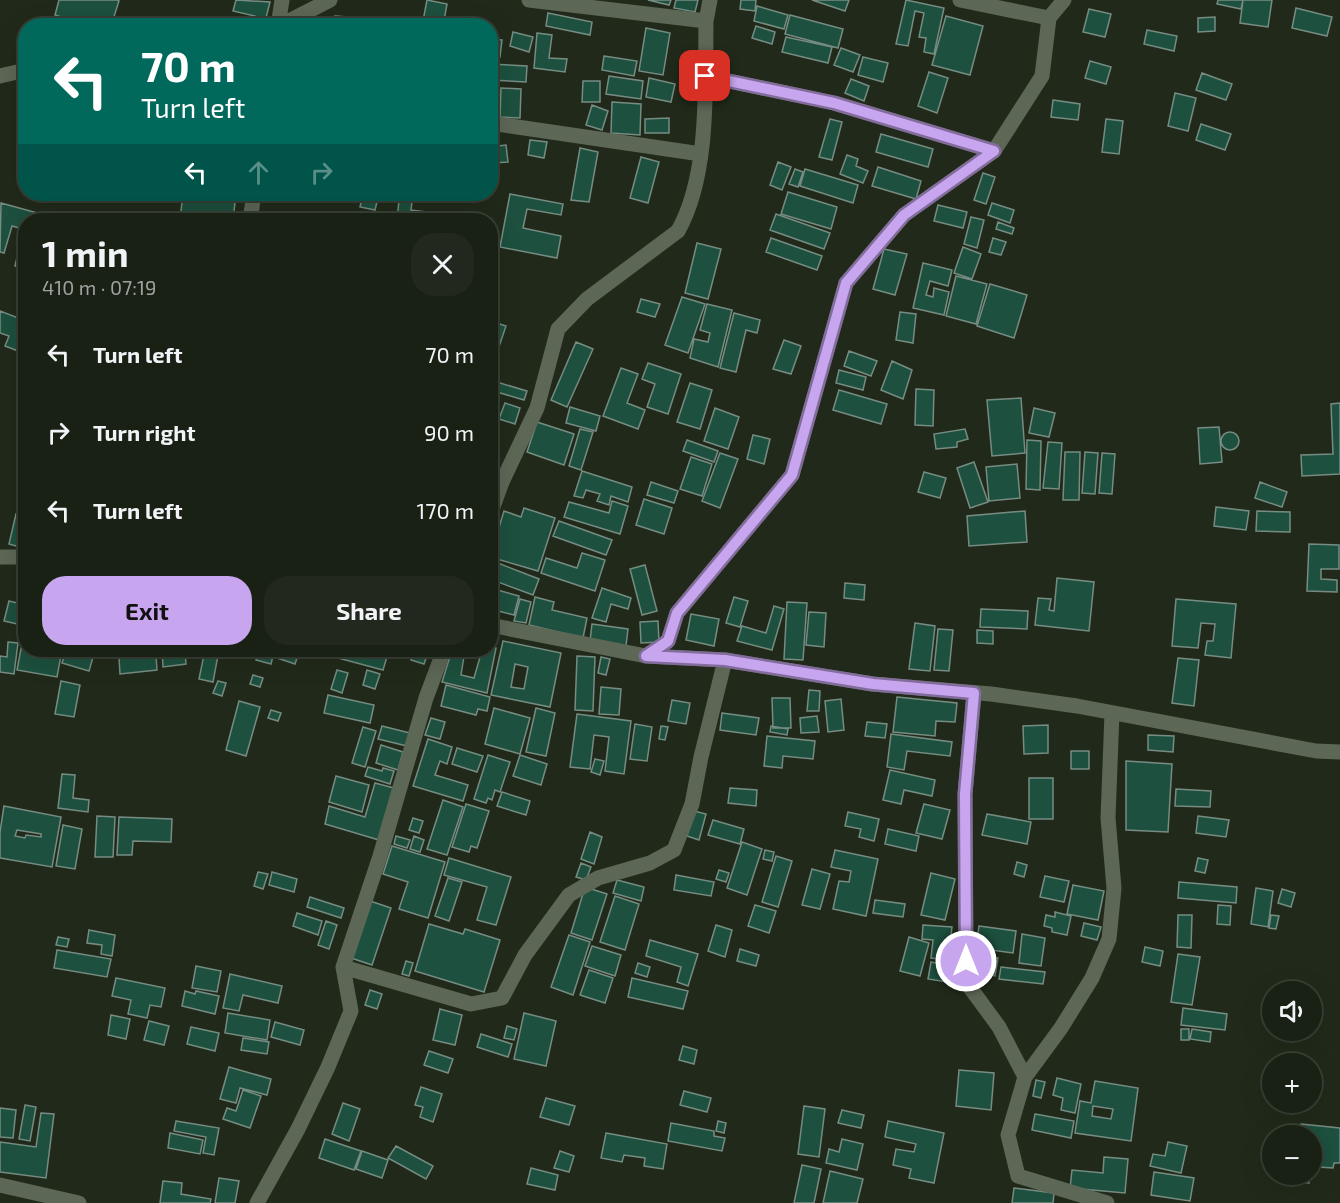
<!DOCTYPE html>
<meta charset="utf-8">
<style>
:root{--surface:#192014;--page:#22281d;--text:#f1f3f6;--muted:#9fa3a0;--line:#373e34;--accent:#c8a6ef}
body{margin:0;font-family:"Exo 2",sans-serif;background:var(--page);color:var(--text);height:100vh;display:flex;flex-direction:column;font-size:22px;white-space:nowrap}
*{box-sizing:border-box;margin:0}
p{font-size:20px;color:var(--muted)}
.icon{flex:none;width:33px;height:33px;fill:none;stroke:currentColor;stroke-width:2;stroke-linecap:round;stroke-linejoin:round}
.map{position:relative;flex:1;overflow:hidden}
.drawer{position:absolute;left:18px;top:213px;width:480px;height:444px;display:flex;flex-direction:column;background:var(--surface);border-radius:24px;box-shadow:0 6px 24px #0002,0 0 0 2px var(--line)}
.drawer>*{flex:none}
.top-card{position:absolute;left:18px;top:18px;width:480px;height:183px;border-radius:24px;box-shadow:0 6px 24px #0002,0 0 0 2px var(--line);background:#00695c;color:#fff;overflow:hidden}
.controls{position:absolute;left:1262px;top:981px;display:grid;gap:12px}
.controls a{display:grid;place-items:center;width:60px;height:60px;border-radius:50%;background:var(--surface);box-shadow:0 6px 24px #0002,0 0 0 2px var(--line);font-size:30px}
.pin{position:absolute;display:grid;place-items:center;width:51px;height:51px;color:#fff;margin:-26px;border-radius:12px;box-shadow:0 3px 9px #0006}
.me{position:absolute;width:66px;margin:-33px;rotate:0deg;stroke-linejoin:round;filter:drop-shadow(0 0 4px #0008)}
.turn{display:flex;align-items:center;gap:21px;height:126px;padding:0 24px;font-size:27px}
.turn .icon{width:78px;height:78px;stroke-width:2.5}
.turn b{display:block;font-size:42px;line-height:51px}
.lanes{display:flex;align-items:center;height:57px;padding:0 24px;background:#0003;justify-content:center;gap:30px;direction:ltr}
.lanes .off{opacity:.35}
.round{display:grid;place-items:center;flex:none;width:63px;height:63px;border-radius:24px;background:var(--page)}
.summary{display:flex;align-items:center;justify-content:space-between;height:102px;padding:0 24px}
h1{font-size:36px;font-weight:700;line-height:45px}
.cta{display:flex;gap:12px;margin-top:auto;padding:12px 24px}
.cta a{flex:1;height:69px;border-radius:24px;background:var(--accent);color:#111;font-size:24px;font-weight:700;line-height:69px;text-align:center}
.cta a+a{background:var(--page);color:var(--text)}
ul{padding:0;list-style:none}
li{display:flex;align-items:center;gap:18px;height:78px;padding:0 24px}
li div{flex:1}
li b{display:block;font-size:22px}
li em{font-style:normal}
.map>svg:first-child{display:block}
.building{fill:#1d503e;stroke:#768c82;stroke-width:1.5;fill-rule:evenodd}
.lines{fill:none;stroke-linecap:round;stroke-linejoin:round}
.street{stroke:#5d6756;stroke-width:15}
.route-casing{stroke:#826c9b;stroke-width:15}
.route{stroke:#c8a6ef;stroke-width:10}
</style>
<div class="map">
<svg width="1340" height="1203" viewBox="0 0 1340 1203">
<rect width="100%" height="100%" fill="#212a1a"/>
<path class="building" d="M59,0H117L119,1L111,26H89L55,15Z
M236,0L270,2L264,26L254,24L255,16L233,11Z
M427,0L447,4L443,26H422Z
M648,0H671L669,5Z
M676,0H698L695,12L674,8Z
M741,0H756L755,11L740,9Z
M812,0H849L845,11Z
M906,0L944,8L934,54L924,52L926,38L919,37L924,13L915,11L908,46L896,44Z
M1218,0H1243L1241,9L1217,4Z
M1243,0H1272L1268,27L1240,23Z
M757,6L788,15L784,29L754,21Z
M1296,8L1332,17L1327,36L1292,28Z
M1089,9L1111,14L1105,37L1083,32Z
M548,13L592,22L590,35L546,26Z
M790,15L843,29L838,48L785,34Z
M335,16L347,17L346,26H310V20L334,22Z
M946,16L983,26L970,75L932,65Z
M1215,17V31L1198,32V18Z
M756,26L775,32L772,44L752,38Z
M646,28L670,33L663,75L639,71Z
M1147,30L1177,36L1174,51L1144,44Z
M513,32L533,37L529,52L510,46Z
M537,33L552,35L549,58L567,59L565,72L534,68Z
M786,37L832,47L828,63L782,52Z
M490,39L502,40L500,57L490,56Z
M841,48L860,55L853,72L834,65Z
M604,56L637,61L634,76L602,70Z
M863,57L888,63L883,82L858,75Z
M1090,61L1111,67L1106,84L1085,78Z
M490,64L527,66L526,82L490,80Z
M929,72L948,78L937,113L918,106Z
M1202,73L1232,84L1226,100L1196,90Z
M609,76L643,81L641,99L606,94Z
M649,78L675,84L671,102L646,97Z
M851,79L869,86L864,101L845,93Z
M583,81H600V102H582Z
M490,87L499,88L497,114H490Z
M501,88L521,89L520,118L500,117Z
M1175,93L1196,98L1188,131L1168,126Z
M1053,100L1080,104L1078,120L1051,117Z
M612,102L641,104L640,135L611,133Z
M592,105L608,111L602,130L586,125Z
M669,118V133H645V119Z
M830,119L842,122L832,160L819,157Z
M1106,119L1123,121L1119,154L1102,152Z
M1201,124L1231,134L1225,150L1196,140Z
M881,134L933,149L928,167L876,152Z
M530,140L547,142L544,158L528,155Z
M506,145L508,162L492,163L490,147Z
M580,148L598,152L589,202L571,200Z
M847,155L858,159L856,166L868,171L863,183L840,174Z
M641,157L659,162L648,203L630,198Z
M778,162L791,167L782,190L770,185Z
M878,167L921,181L916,199L872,186Z
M795,169L803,172L798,187L789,184Z
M805,169L858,185L853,203L800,186Z
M983,173L995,177L986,204L974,200Z
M788,192L837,207L831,229L781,214Z
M61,194H79L77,202L60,197Z
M183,194H236L233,220L180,219Z
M363,194H379L375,210L360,207Z
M403,194H449L448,201Z
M510,194L563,204L561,215L527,209L523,228L561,236L557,258L500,247Z
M399,200L412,202L411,210L433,213L432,220H397Z
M1,203L63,220H26V230L12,226L4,253L0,252Z
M992,203L1014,210L1010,223L988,215Z
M938,205L967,212L963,228L934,221Z
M776,214L830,233L824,249L770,230Z
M971,217L984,220L977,248L964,244Z
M998,222L1014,228L1012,234L996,229Z
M771,238L822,256L817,270L766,252Z
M993,238L1006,242L1001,255L989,252Z
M697,243L721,249L708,299L685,293Z
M963,247L981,254L972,279L954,273Z
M19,249L26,250V269L15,266Z
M884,249L907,254L895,295L873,289Z
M923,263L952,270L948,286L930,281L926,295L933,297L934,288L949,292L944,315L913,308Z
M956,276L987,284L976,324L946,316Z
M990,284L1027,295L1014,338L977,326Z
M682,297L705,304L688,353L665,345Z
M641,299L660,304L655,317L637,312Z
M707,304L732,310L718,367L690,358L694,339L708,342L710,333L700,330Z
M0,311L26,321V354L5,346L9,336L0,333Z
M900,312L916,314L913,343L896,340Z
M734,313L760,320L757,333L746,330L736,372L720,368Z
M490,321L506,326L490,373Z
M784,340L801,346L791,374L773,369Z
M576,342L593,349L567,407L551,400Z
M849,351L877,361L871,376L844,366Z
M892,361L912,370L903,399L881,390Z
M648,363L681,374L668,414L647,407L655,384L642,379Z
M621,368L638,374L627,403L645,410L638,429L603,416Z
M839,370L866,377L863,390L836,383Z
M490,380L527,391L524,400L490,390Z
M690,383L712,390L700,429L677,422Z
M916,389L934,390L933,426L915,425Z
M839,390L887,404L881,424L833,410Z
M1021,398L1025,453L992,456L987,400Z
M505,403L520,408L515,424L499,419Z
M1340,403V474L1302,476L1301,455L1333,454L1331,404Z
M570,407L600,416L596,431L566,423Z
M715,408L739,417L728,449L704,441Z
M1034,408L1055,413L1049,437L1029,433Z
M537,422L574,434L564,465L527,452Z
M1219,427L1222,462L1200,464L1198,428Z
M580,429L593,432L581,470L569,466Z
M965,429L968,439L957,442V447L936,449L934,434Z
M1221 441a9 9 0 1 1 18 0a9 9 0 1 1-18 0Z
M490,434L496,436L490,457Z
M753,435L770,439L764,464L747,459Z
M687,440L718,451L714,462L683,451Z
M1027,440L1041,441L1040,490L1026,489Z
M1048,442L1062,443L1059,489L1043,488Z
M1065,452H1080L1079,500H1063Z
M1085,452L1098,453L1095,494L1082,493Z
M720,453L738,459L720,508L702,501Z
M1102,453L1115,454L1112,494L1099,493Z
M691,457L712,464L702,496L680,489Z
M974,462L988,502L970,508L957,468Z
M1017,464L1020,498L989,501L986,467Z
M582,471L632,487L628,502L611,496L609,505L597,501L600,494L586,490L583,498L574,496Z
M924,472L946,478L940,498L918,492Z
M651,482L678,491L674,503L647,495Z
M1260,482L1287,492L1282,507L1255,498Z
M644,499L672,508L664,534L636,525Z
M612,501L628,506L620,534L564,517L569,502L609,513Z
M1216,507L1249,511L1246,530L1214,526Z
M524,508L555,518L538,571L490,557L504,511L521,517Z
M1025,511L1027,542L969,546L967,516Z
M1257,511L1290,512V532L1256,531Z
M16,514L26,516V539L23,548L9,544Z
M559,521L612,540L606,555L553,536Z
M1309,544L1339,545V569H1321V579L1337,580V592L1307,591Z
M582,553L605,560L595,591L541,573L546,558L577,568Z
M490,560L539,579L533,595L490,579Z
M645,565L657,611L642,615L630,569Z
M1057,578L1094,582L1089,631L1035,625L1038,598L1051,599L1049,610L1054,611Z
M845,583L865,585L864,600L844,598Z
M602,588L631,598L628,609L611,604L606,622L592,618Z
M494,589L519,596L514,615L490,609Z
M535,597L554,602L552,610L587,618L583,638L529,625Z
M734,597L748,601L740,627L726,623Z
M520,599L531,602L526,623L514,621Z
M1176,599L1236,604L1231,658L1205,655L1207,641H1213L1215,624L1201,623L1198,648L1172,646Z
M9,601L26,605V626L4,621Z
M787,602L807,603L803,660L784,659Z
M774,606L784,609L772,650L737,641L742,626L766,633Z
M981,609L1028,611L1027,629L980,627Z
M809,612L826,613L824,647L806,645Z
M691,614L719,619L714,646L686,640Z
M658,621L659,642L641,643L640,622Z
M915,623L935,626L930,671L909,669Z
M592,624L628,629L626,646L590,641Z
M938,629L953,630L949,671L934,670Z
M977,630L993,631V644L977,643Z
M23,638H26V650H35L34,657L43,658L44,650H62L57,677L17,670Z
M503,641L561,653L550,707L491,695ZM515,664L528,667L524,689L511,687Z
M8,642L18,643L14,674L0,672V656L7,657Z
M490,647L496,648L487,693L442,682L452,650H465L461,675L474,678L482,650H490Z
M66,650L93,657L89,671L62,663Z
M162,650H185L186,664L163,667Z
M205,650H219L213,682L199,679Z
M259,650L274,652L271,664L256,660Z
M279,650L298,655L295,664L277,658Z
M324,650H389L383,670L323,654Z
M392,650H412L410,658L391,653Z
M414,650H429L424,664L411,660Z
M156,655L157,670L120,674L119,658Z
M577,656L595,657L593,711L575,710Z
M601,657L610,659L606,675L598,673Z
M1178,658L1199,660L1194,706L1172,703Z
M337,670L348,673L342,693L331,689Z
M367,670L380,674L375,689L363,685Z
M253,675L263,678L260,687L250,684Z
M61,681L80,685L74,717L55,714Z
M218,681L226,683L222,696L213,693Z
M446,685L490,697L487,711L478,709L476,715L441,706Z
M601,687L621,689L619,715L599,714Z
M809,690L820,691L819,711H807Z
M328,695L374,705L370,723L324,713Z
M897,697L957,703L955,722L936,721L935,736L893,732Z
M772,698H790L791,728H773Z
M841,699L844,730L828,732L825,701Z
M672,700L690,703L686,724L668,721Z
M239,701L260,707L246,756L226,750Z
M494,708L530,718L520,754L485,744Z
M536,708L555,713L546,756L526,752Z
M271,710L281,713L278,721L268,718Z
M722,713L759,718L756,735L720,730Z
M577,714L631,721L624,774L605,771L609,737L594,735L590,769L570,767Z
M817,716L819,732L801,733L800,718Z
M431,718L445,722L440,739L425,735Z
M867,722L887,724L885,738L865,736Z
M635,724L652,727L647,761L630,759Z
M1048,725V753L1024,754L1023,726Z
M382,726L410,733L407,746L378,739Z
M661,726L668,727L665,740L659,739Z
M771,726L788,729L787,735L770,732Z
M363,727L376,731L365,767L352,763Z
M891,734L952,742L950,756L907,751L904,770L887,767Z
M1148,735L1174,736L1173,752L1148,750Z
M767,736L815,741L813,759L783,756L782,768L764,766Z
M428,739L452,747L447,764L440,761L435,775L468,785L463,801L413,786Z
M381,745L403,752L398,770L376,763Z
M457,748L483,756L477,772L452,764Z
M1071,751H1089V769H1071Z
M488,755L510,762L500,792L495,790L492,800L488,798L486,803L474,799Z
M520,755L547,764L541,785L513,776Z
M595,759L604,761L600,775L591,772Z
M1126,761L1172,764L1168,832L1126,830Z
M368,767L382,771L383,768L394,771L390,784L365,776Z
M890,770L935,780L932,796L904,790L901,804L883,800Z
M62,774L75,775L73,798L89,800L88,812L58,808Z
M336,776L369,785L362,812L329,802Z
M1029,778H1053V819H1029Z
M375,783L394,788L379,840L325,824L329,806L365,817Z
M730,788L757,790L756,806L728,803Z
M1176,789L1211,791L1210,807L1175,806Z
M502,792L530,801L526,815L497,806Z
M443,800L463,807L447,855L427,849Z
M466,804L489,811L477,848L471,846L469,852L452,847Z
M924,804L950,810L942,839L916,833Z
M4,806L61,817L52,867L0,858V832ZM17,830L41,834V837L26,835L25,838L15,836Z
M694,811L706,814L699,840L687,836Z
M848,812L879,819L874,841L859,837L861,829L845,826Z
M987,814L1031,822L1027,844L982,835Z
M97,816L115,817L113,857H95Z
M1198,816L1229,820L1226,837L1196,833Z
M119,817L172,819L171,842L133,841L132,855H117Z
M413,818L423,821L419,833L409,830Z
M713,820L744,829L740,844L708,835Z
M63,825L82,829L75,869L56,866Z
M888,829L919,836L916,851L885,844Z
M590,832L602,837L594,864L581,859Z
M396,836L410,840L407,848L394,844Z
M414,836L424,840L420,852L410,849Z
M742,842L762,849L747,895L727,888Z
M392,846L445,862L428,918L399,909L408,882L383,874Z
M765,850L774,852L772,861L763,859Z
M835,850L878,859L866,916L833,909L839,881L849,882L851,871L831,867Z
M776,856L792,861L778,907L762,902Z
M449,858L511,877L496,925L477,920L487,887L444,875Z
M1198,858L1208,860L1205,873L1195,871Z
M1017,862L1027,865L1024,877L1014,874Z
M581,863L591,867L586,880L576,877Z
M812,869L830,874L820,909L802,905Z
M719,870L729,873L726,882L716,879Z
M258,872L268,874L263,889L254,886Z
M272,872L297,879L294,892L269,885Z
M931,873L955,879L945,920L921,915Z
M676,875L714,882L711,896L674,890Z
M1045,876L1069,881L1064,902L1040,897Z
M448,878L462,882L449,921L435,916Z
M617,880L644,887L641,901L613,893Z
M1179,882L1237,887L1236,903L1178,898Z
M1073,885L1104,891L1098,920L1067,914Z
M585,887L607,894L592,940L571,933Z
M1256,888L1273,891L1268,927L1251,924Z
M1282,889L1295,893L1291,907L1278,903Z
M615,896L639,904L625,950L600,942Z
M310,897L344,908L341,918L307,907Z
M875,900L905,904L903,917L873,913Z
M370,901L391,908L372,965L351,958Z
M755,905L776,911L769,933L748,926Z
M1218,905L1231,906L1230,925L1217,924Z
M1055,912L1071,916L1067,935L1052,932V928L1044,926L1046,915L1055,917Z
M297,913L322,921L318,935L293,926Z
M1178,915H1192L1191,948L1177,947Z
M1271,915L1279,916L1276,929L1269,928Z
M326,921L337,925L329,949L318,945Z
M1084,923L1101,927L1097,940L1081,936Z
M429,924L463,934L465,929L500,940L484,992L415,971Z
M716,925L732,930L725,957L708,951Z
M923,925L952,927L948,960L931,958L933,940L922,939Z
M979,926L1016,931L1013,953L976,948Z
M89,930L115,935L112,956L101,954L102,945L87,943Z
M1022,934L1045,938L1041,966L1019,963Z
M569,935L590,942L573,995L551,987Z
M58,937L69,939L67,947L56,945Z
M909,937L929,943L920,976L900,971Z
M650,940L698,954L688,986L677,982L681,967L646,956Z
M592,946L621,955L615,976L585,966Z
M1145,947L1163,951L1160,966L1142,962Z
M740,949L759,955L756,966L737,961Z
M57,950L111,959L107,977L54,968Z
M1178,954L1200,957L1192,1005L1171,1002Z
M974,955L998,958L995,976L972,972Z
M406,961L413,963L409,976L402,974Z
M931,962L950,966L947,982L928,979Z
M638,963L650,967L647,977L635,973Z
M196,966L221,971L217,992L192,988Z
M1001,967L1045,972L1043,984L999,979Z
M589,970L613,978L605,1003L580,995Z
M230,974L282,986L278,1003L243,995L239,1011L223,1008Z
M116,978L165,988L161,1007L150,1005L147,1018L128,1014L131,1000L112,996Z
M632,978L688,991L683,1009L628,997Z
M370,990L382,994L377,1009L365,1005Z
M185,991L195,994L196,991L219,996L215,1014L182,1006Z
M1183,1008L1227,1014L1225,1030L1181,1025Z
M440,1009L462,1015L455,1045L433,1040Z
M228,1013L270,1020L267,1040L225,1033Z
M524,1013L556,1021L546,1066L514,1059Z
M111,1015L130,1019L126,1039L108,1035Z
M149,1021L169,1026L164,1045L144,1040Z
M275,1022L304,1030L300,1045L271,1037Z
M507,1026L517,1029L514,1040L504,1038Z
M191,1027L219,1033L215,1051L187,1044Z
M1181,1029H1189V1040H1181Z
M1192,1029L1211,1032L1210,1042L1190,1039Z
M481,1034L512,1044L508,1057L477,1047Z
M243,1038L269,1042L267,1054L241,1050Z
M683,1046L697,1050L694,1064L679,1060Z
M429,1051L453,1059L448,1073L424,1065Z
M229,1067L271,1079L267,1095L240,1088L236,1103L220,1099Z
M959,1070L994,1073L991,1110L956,1106Z
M1057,1078L1081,1084L1075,1113L1061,1110L1063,1098L1053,1095Z
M1036,1080L1045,1082L1041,1098L1033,1096Z
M1095,1081L1138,1088L1131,1141L1075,1133L1080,1101L1091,1103ZM1093,1106L1113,1109L1111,1119L1092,1116Z
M421,1087L442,1094L433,1122L420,1117L423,1107L415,1105Z
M243,1090L261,1096L250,1128L223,1119L227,1108L236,1111Z
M684,1091L711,1098L707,1112L680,1105Z
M546,1098L575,1106L569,1125L540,1117Z
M343,1103L360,1109L349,1141L332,1134Z
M25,1105L36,1107L30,1141L19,1139Z
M804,1106L825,1109L819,1157L798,1154Z
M0,1108L16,1110L13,1138L0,1137Z
M842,1110L864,1115L861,1128L838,1123Z
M41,1113L54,1114L46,1178L0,1172V1142L36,1147Z
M1035,1114L1074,1121L1071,1138L1032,1130Z
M176,1121L219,1128L214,1155L203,1153L206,1137L174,1131Z
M718,1121L726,1123L724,1133L716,1131Z
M888,1121L944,1133L934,1183L909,1178L911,1169L893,1165L896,1149L914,1152L916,1144L885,1137Z
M671,1123L714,1131V1136L725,1138L722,1151L668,1141Z
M1301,1124L1340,1128V1163H1334L1333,1168L1318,1167L1319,1161L1311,1160V1136H1300Z
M170,1133L203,1140L200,1154L168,1148Z
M606,1133L667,1144L663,1169L644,1166L645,1158L624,1155L622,1162L601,1158Z
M325,1139L361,1151L354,1170L319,1158Z
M842,1139L863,1144L857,1170L826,1163L829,1149L839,1152Z
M1168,1142L1187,1146L1181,1173L1150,1166L1153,1154L1165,1156Z
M396,1146L433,1166L426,1179L388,1158Z
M362,1151L388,1160L382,1178L356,1169Z
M560,1151L574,1156L569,1172L554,1168Z
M1104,1157L1128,1159L1125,1193L1070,1188L1072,1170L1103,1173Z
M802,1165L821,1169L814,1203H794Z
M531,1168L558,1175L555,1190L527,1184Z
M830,1171L863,1179L857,1203H823Z
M1154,1172L1194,1178L1190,1201L1151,1195Z
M1296,1174H1309V1183L1295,1182Z
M219,1178L239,1181L235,1203H215Z
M163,1181L182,1183L181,1194L211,1199L210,1203H160Z
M1014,1188L1054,1193L1053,1203H1012Z"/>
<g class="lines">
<path class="street" d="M529,0L706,21
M960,0L1049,18
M278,26L282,0
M287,26L289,21L330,0
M0,76L26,70
M705,76L834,103L994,151L1042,76L1049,18L1064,0
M490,123L701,154
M250,220L254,194
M490,515L502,482L537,408L558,329L587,299L678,231C710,174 705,86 706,21L710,0
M0,557H26
M490,625L646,656L725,660L872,684L991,694L1077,706L1316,751L1340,752
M646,656L668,641L677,613L792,475L846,283L904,215L994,151
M974,693L965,794L966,982L999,1027L1025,1077L1008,1135L1018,1176L1107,1203
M343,967L471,1004L502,998L525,955L569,895L598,878L650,863L674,850L692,804L701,757L725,660
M1025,1077L1061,1028L1092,978L1109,939L1114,888L1108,818L1112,713
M0,1185L79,1203
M257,1203L298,1129L328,1067L351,1011L343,967L380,856L426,698L444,650"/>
</g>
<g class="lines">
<g class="route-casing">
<path id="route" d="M705,76L834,103L994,151L904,215L846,283L792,475L677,613L668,641L646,656L725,660L873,684L974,693L965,794L966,961"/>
</g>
<use href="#route" class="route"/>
</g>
</svg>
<div class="controls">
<a><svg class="icon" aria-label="sound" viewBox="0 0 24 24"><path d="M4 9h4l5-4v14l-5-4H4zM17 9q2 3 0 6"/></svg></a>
<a>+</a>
<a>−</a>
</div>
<div class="pin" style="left:705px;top:76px;background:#d93025"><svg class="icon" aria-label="arrive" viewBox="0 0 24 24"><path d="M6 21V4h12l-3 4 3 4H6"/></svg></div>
<svg class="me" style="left:966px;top:961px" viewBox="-20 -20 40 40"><circle r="17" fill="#c8a6ef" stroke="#fff" stroke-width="3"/><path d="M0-11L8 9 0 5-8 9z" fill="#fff"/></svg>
<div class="top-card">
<div class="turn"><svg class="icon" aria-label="left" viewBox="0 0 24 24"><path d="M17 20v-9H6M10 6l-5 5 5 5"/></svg><div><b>70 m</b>Turn left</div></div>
<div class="lanes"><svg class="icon" aria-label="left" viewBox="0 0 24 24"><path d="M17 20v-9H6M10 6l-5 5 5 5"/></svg><svg class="icon off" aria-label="ahead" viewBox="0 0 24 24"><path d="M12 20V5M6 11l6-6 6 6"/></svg><svg class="icon off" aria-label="right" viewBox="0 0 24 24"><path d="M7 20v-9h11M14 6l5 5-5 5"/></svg></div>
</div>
<section class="drawer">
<div class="summary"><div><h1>1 min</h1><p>410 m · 07:19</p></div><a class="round"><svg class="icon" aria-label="close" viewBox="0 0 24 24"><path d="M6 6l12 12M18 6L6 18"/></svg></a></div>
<ul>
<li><svg class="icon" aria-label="left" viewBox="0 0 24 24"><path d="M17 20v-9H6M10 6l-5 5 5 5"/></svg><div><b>Turn left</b></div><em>70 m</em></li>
<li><svg class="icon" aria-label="right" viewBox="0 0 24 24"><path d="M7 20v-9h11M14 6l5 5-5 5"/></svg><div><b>Turn right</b></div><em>90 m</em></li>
<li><svg class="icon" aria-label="left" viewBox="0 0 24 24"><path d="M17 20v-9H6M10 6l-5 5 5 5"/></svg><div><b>Turn left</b></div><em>170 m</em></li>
</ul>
<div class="cta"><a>Exit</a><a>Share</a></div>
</section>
</div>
